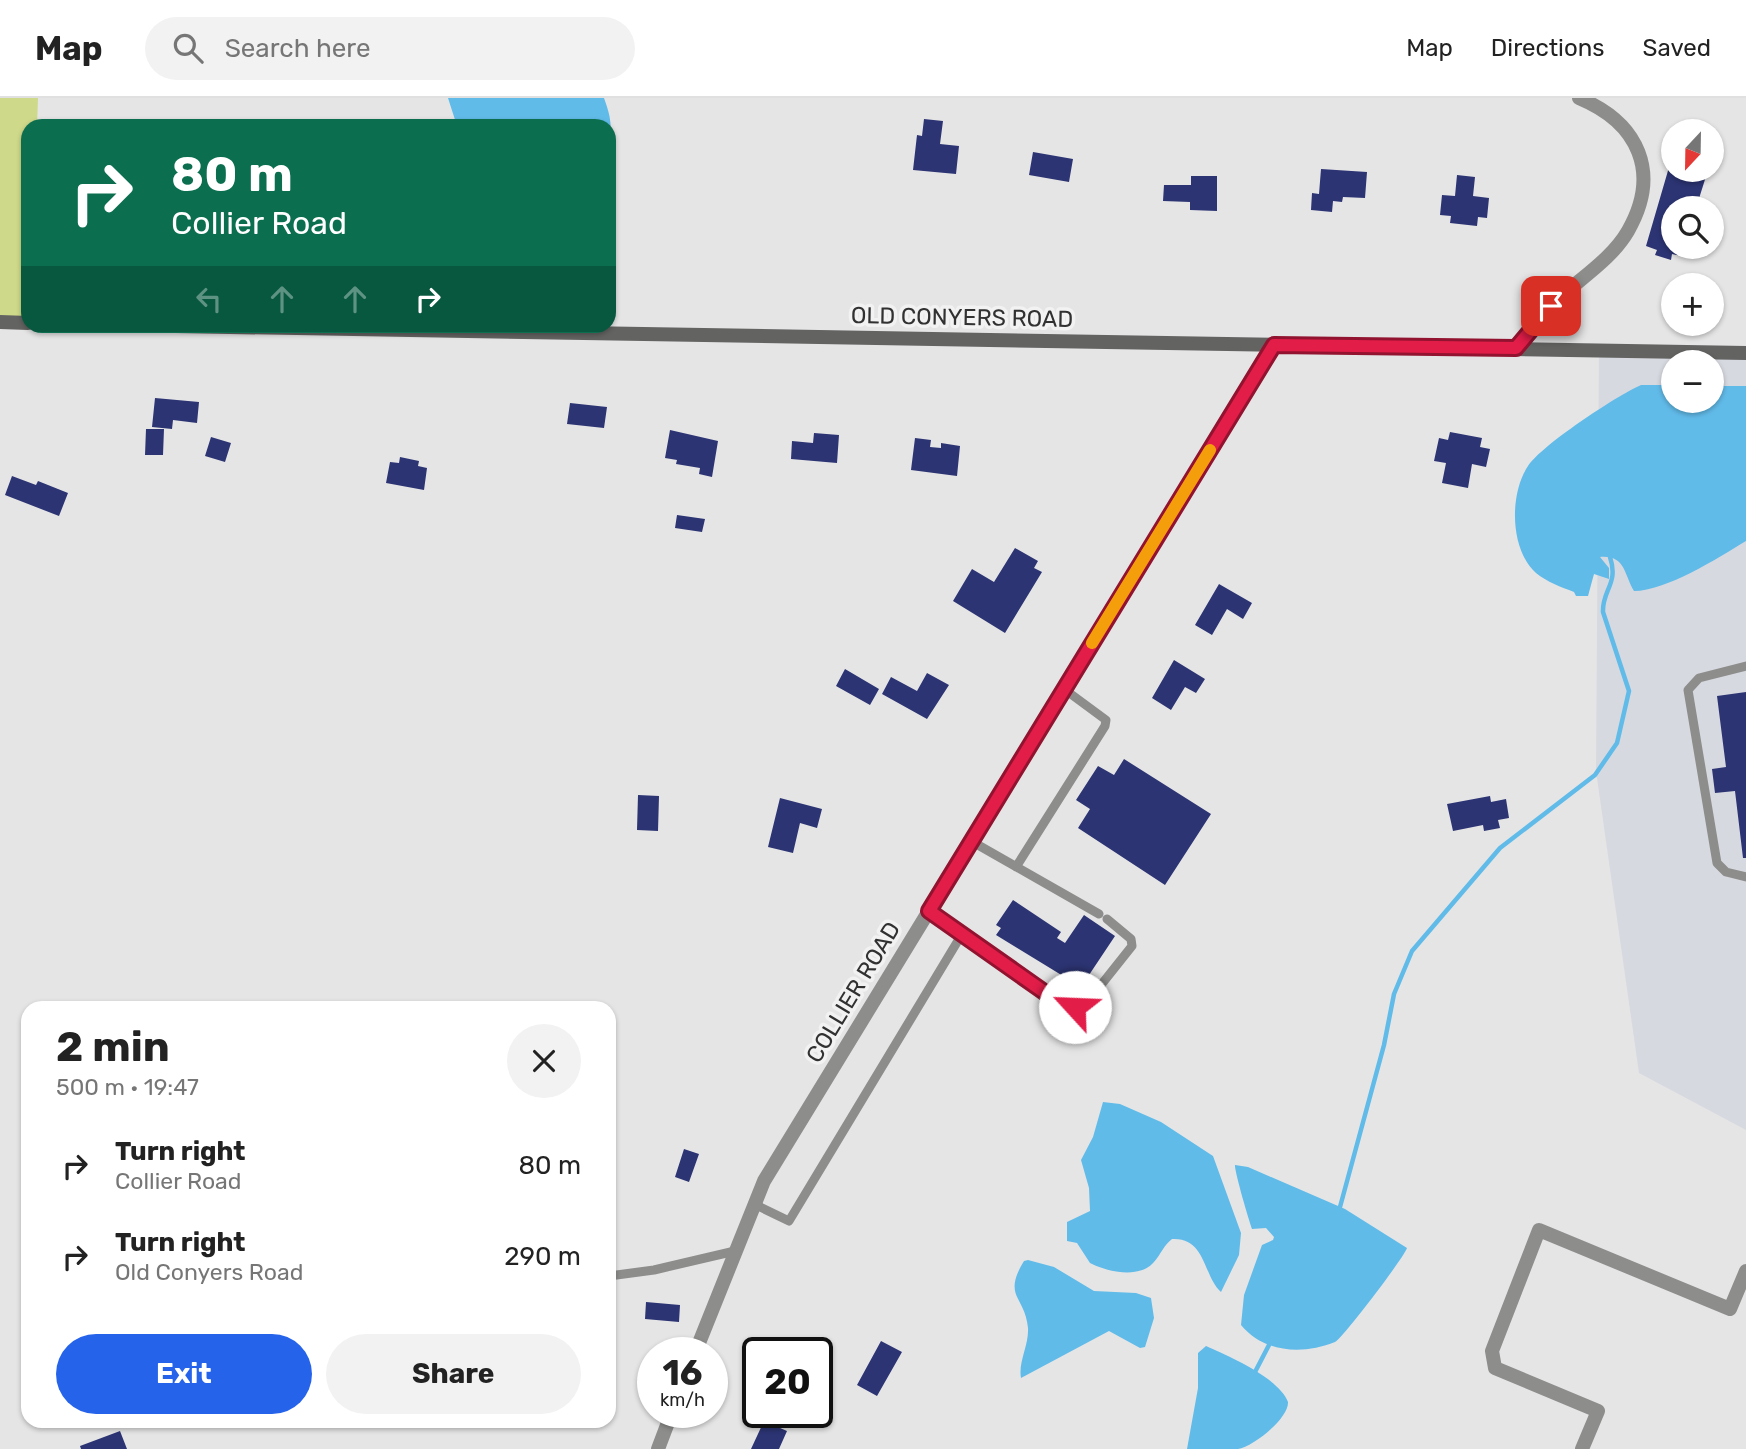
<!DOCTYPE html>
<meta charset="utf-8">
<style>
:root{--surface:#fff;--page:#f2f2f2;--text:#222;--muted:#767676;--line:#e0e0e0;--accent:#2563eb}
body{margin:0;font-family:Rubik,sans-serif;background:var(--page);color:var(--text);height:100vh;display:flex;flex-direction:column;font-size:26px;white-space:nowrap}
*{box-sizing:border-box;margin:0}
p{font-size:23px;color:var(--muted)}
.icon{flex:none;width:38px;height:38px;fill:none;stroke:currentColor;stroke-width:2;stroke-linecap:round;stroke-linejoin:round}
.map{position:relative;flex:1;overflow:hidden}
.drawer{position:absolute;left:21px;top:903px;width:595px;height:427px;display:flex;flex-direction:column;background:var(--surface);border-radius:21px;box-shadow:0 2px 5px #0004}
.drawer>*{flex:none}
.banner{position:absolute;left:21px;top:21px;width:595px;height:214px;border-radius:21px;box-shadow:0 2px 5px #0004;background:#0b6e4f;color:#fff;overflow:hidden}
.needle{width:46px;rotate:202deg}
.fabs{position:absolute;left:1661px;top:21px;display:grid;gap:14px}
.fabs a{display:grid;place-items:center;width:63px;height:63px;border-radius:50%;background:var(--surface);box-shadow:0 2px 5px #0004;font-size:35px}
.speed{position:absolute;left:637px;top:1239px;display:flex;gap:14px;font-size:35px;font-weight:700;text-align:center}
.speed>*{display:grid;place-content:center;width:91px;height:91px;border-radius:50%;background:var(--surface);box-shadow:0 2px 5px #0004;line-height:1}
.speed small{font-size:18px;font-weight:400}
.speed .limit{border:4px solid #111;border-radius:10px;background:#fff;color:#111}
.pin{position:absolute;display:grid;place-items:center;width:60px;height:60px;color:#fff;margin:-30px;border-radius:14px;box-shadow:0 4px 10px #0006}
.me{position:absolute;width:77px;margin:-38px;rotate:295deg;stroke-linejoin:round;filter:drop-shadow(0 0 5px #0008)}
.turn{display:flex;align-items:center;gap:24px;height:147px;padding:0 35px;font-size:32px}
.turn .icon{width:91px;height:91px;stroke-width:2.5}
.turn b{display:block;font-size:49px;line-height:60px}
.lanes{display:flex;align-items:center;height:66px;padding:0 35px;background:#0003;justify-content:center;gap:35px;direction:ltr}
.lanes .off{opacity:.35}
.round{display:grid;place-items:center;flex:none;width:74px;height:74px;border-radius:37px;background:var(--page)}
.head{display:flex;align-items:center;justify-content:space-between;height:119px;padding:0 35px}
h1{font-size:42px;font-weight:700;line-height:52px}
.action{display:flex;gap:14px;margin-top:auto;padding:14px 35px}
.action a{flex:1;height:80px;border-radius:42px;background:var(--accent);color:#fff;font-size:28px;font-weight:700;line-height:80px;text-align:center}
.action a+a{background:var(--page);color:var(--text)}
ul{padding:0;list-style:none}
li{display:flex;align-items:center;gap:21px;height:91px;padding:0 35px}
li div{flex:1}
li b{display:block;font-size:26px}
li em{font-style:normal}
header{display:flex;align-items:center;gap:42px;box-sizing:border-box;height:98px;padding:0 35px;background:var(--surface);border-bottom:2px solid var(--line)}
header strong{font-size:33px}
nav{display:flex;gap:38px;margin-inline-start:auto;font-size:24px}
.search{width:490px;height:63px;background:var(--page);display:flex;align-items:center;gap:18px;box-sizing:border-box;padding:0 24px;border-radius:38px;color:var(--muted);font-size:26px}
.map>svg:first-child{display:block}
.built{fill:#d7d9e0;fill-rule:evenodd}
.green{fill:#cfd98a}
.water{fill:#61bbe9}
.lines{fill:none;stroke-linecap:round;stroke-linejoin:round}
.stream{stroke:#61bbe9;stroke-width:4.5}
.building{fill:#2c3473}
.lane{stroke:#8d8d8c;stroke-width:9}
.street{stroke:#8d8d8c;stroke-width:14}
.secondary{stroke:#636362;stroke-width:14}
.route-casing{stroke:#92132f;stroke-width:18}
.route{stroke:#e11d48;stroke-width:12}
.slow{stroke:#f59e0b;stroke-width:12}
.labels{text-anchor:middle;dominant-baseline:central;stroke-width:7;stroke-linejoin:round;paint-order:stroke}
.street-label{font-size:23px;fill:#313131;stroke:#f2f2f3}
</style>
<header>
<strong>Map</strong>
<div class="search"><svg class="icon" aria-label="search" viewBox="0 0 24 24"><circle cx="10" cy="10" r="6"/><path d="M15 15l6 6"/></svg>Search here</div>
<nav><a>Map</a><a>Directions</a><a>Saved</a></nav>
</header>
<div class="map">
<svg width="1746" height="1351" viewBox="0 0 1746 1351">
<rect width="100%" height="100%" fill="#e5e5e6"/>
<path class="built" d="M1599,248L1746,252V1032L1639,975L1596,673ZM1673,264H1712V303H1673Z"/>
<path class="green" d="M0,0H38L37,28H28V223H0Z"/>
<path class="water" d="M448,0H604C609,14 613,26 609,41V28H457Z
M1641,287H1673V303H1712V288H1746V443C1718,460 1666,493 1634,493C1624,477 1626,457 1600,459L1609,470V481L1594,476L1588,498H1576L1574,494C1561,489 1547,484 1536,475C1510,452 1509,396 1528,368C1542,347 1616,298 1641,287Z
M1103,1004L1120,1006L1161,1024L1213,1058L1241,1135L1239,1157L1221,1194C1203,1178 1206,1139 1172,1141C1164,1147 1161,1156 1154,1164C1140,1181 1107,1174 1090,1165L1077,1145L1067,1143V1124L1090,1113L1089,1090L1081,1062L1093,1039Z
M1235,1067L1248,1069L1345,1111L1407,1150C1403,1161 1342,1241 1335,1244C1303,1257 1264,1255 1241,1227L1244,1197L1262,1147L1273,1142L1274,1139L1266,1130L1252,1131C1249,1123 1234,1072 1235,1067Z
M1028,1162L1054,1169L1094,1193L1136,1195L1151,1200L1154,1220L1145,1249L1140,1250L1109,1233L1021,1280C1018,1264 1029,1247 1028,1230C1025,1198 1002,1199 1024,1163Z
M1206,1248C1229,1258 1279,1280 1288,1304C1289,1320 1253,1349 1238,1351C1222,1351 1203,1351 1187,1351L1198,1290V1255Z"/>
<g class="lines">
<path class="stream" d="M1340,1109L1384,947L1394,896L1412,853L1500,750L1595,677L1617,645L1629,593L1603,514C1602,492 1619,486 1610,459
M1255,1274L1269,1247"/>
</g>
<path class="building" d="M924,21L943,23L940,46L959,48L956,76L913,72L917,37L922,38Z
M1033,54L1073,61L1069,84L1029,77Z
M1672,59L1673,72H1708L1696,110H1673V149H1684L1681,158L1672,156L1671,162L1655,157L1657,152L1646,148Z
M1321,71L1367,74L1365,100L1343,99L1342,104L1333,103L1332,114L1311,112L1312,95L1319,96Z
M1457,77L1475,79L1473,98L1489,100L1487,120L1478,119L1477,128L1450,125L1451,118L1440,117L1442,97L1455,98Z
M1191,78H1217V113L1190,112V104L1163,103L1164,87H1191Z
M155,300L199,304L197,325L173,322L172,331L152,329Z
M570,305L607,309L604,330L567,326Z
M146,331H164L163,357H145Z
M670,332L718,343L712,379L699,376L700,370L676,366L677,362L665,360Z
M1450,334L1482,340L1480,349L1490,351L1486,369L1472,366L1468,390L1442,385L1446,365L1434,363L1439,340L1448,342Z
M814,335L839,337L837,365L791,361L792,343L813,345Z
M211,339L231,345L225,364L205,358Z
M915,340L931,342L930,349L941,350V345L960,348L957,378L911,372Z
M400,359L419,363L418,368L427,370L424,392L386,385L390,364L399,365Z
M12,378L36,387L38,383L68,395L59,418L5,397Z
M677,417L705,421L702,434L675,430Z
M1015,450L1038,463L1034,470L1042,474L1005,535L953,503L972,471L994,484Z
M1219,486L1252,505L1243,521L1227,511L1212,537L1195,527Z
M1174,562L1205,581L1196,595L1185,589L1171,612L1152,600Z
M845,571L879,591L870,607L836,588Z
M927,575L949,587L927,621L882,596L891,579L917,593Z
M1746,594V760H1743L1735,693L1715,695L1712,671L1726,669L1717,598Z
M1124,661L1211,716L1165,787L1078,730L1090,711L1076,702L1098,668L1114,677Z
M638,697L659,698L658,733L637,732Z
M1490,698L1491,704L1506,701L1509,720L1498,722L1500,730L1484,733L1483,727L1453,733L1447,706Z
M780,700L822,711L817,730L800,725L793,755L768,749Z
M1013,802L1061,834L1057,840L1065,845L1084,817L1115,838L1081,889L996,837L1001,830L996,827Z
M684,1051L699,1056L689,1084L675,1079Z
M646,1204L680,1207L679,1224L645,1221Z
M881,1243L902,1254L877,1298L857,1287Z
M764,1323L787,1333L779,1351H751Z
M120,1333L127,1351H81L80,1348Z"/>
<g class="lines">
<path class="lane" d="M1746,568L1699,580L1688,592L1717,765L1726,774L1746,779
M971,743L1099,816
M1016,769L1105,628L1106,622L1064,591
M929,813L1047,896L1075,909L1097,892L1132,848L1131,841L1107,821
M754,1106L789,1123L962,836
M609,1178L654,1172L735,1153"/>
<path class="street" d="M1516,250C1528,236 1538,221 1551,208C1574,184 1610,164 1628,133C1661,75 1639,25 1579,0
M695,1255L764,1083L1274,248
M658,1351L672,1314
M1582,1351L1598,1313L1495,1270L1492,1253L1539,1132L1730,1211L1746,1173"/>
<path class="secondary" d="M0,224L28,225
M176,228L1746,255"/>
</g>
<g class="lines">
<g class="route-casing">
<path id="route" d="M1075,909L1047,896L929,813L1274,247L1516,250L1551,208"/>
</g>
<use href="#route" class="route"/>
<path class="slow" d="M1092,545L1210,352"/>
</g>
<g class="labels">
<g class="street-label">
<text transform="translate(962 219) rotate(1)">OLD CONYERS ROAD</text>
<text transform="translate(853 894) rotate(-59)">COLLIER ROAD</text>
</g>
</g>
</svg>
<div class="fabs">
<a><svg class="needle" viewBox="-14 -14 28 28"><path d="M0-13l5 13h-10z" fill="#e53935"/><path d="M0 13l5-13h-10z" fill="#767676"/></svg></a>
<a><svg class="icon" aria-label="search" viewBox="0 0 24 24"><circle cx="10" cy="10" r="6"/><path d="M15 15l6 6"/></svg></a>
<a>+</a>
<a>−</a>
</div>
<div class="speed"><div>16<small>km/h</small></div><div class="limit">20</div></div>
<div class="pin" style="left:1551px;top:208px;background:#d93025"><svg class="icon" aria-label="arrive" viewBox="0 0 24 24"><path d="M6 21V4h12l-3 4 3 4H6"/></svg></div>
<svg class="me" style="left:1075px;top:909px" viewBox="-20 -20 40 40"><circle r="19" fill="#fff"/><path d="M0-13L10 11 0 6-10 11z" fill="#e11d48"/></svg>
<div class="banner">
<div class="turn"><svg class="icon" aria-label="right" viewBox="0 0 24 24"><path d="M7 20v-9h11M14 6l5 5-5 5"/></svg><div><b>80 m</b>Collier Road</div></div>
<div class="lanes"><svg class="icon off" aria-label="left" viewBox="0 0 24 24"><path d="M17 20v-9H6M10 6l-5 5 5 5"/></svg><svg class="icon off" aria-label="ahead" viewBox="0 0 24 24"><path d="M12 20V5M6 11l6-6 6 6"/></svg><svg class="icon off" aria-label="ahead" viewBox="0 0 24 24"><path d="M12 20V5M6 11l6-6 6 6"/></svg><svg class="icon" aria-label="right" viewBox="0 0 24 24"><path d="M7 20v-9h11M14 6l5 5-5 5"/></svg></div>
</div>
<section class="drawer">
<div class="head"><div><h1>2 min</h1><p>500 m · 19:47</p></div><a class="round"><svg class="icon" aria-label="close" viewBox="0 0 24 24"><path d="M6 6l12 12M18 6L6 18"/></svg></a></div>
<ul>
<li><svg class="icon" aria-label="right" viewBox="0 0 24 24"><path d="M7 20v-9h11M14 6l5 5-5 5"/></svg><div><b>Turn right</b><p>Collier Road</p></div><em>80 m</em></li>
<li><svg class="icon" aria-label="right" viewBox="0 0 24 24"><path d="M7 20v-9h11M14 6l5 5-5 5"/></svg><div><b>Turn right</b><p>Old Conyers Road</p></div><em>290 m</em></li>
</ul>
<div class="action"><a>Exit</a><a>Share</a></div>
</section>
</div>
